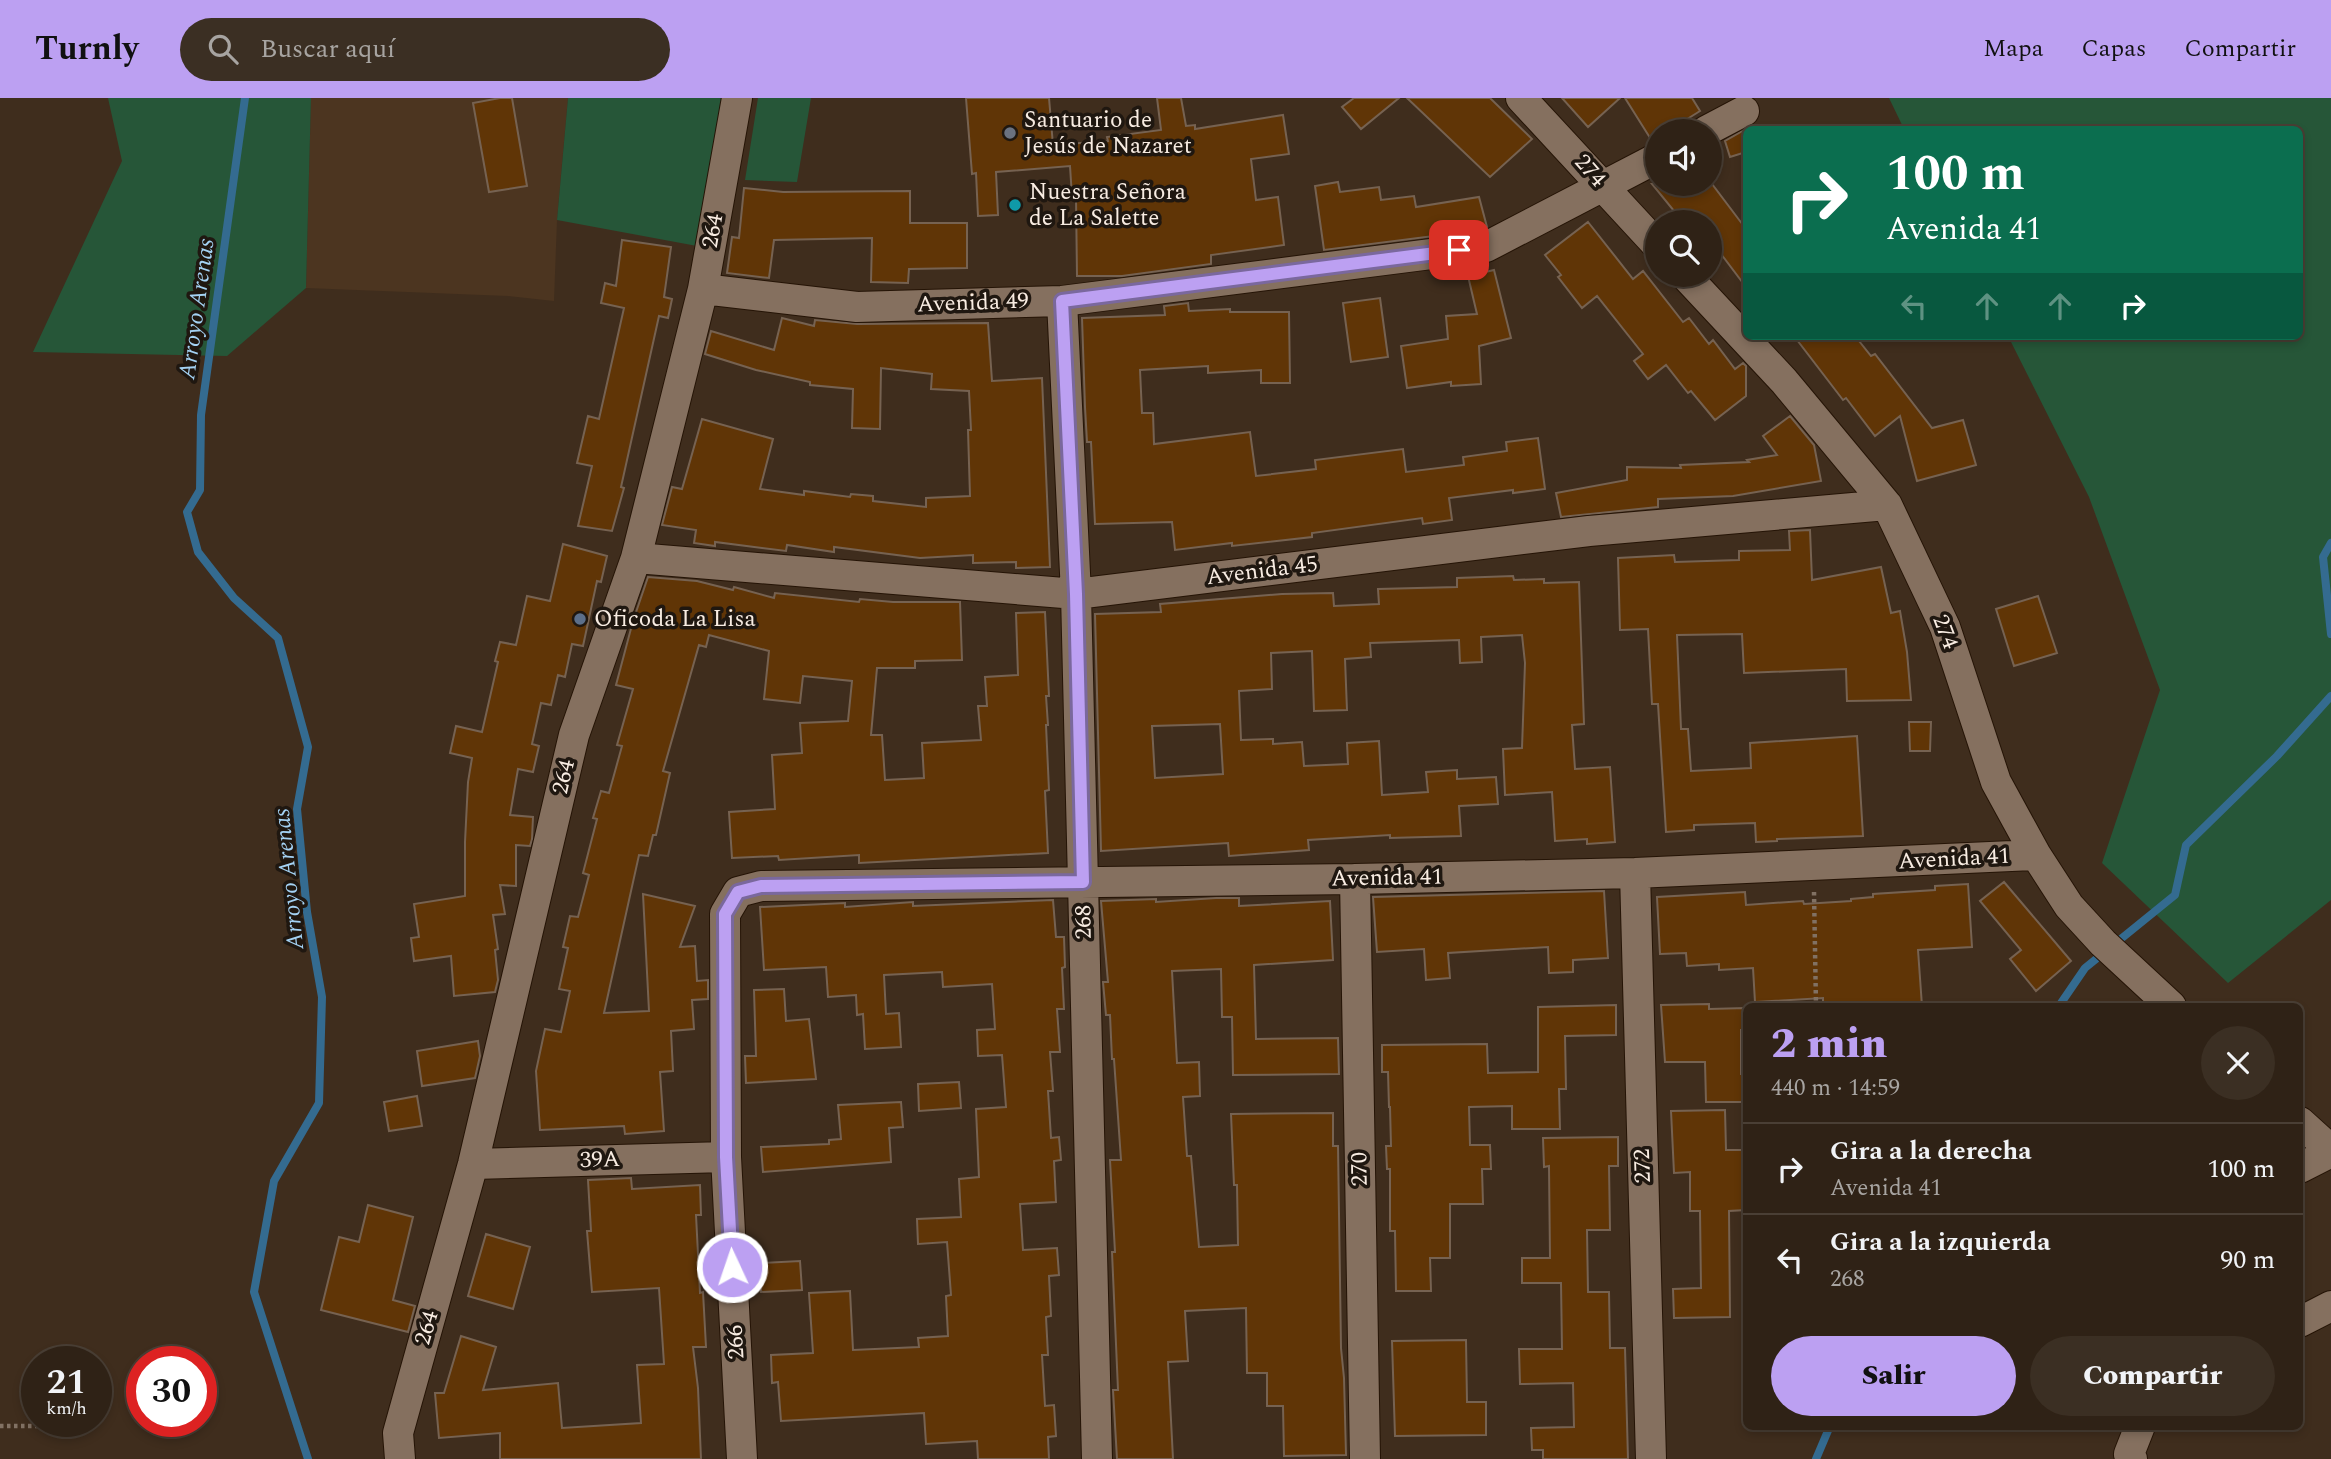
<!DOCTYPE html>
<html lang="es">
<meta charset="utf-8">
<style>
:root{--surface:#2f2216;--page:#3b2f23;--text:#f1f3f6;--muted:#a7a4a1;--line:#4a3f35;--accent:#bca0f2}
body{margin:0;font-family:Spectral,serif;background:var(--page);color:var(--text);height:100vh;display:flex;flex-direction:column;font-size:26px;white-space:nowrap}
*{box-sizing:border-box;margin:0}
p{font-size:23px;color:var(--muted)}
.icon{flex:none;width:38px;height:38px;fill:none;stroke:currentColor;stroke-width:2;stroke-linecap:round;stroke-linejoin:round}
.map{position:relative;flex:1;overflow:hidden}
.sheet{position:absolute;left:1743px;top:905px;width:560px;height:427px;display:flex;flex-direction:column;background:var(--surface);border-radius:10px;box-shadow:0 4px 10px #0003,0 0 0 2px var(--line)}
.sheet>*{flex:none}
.guide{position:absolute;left:1743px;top:28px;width:560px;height:214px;border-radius:10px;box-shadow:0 4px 10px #0003,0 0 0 2px var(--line);background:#0b6e4f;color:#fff;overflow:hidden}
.tools{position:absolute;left:1645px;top:21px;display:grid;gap:14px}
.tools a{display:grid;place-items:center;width:77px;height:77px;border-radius:50%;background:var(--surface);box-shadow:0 4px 10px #0003,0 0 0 2px var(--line);font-size:35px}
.speed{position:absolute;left:21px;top:1248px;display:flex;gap:14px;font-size:35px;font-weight:700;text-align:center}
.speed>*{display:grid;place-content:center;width:91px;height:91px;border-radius:50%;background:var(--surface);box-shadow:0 4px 10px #0003,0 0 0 2px var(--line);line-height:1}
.speed small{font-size:18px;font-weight:400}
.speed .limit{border:10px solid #d22;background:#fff;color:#111}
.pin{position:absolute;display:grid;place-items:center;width:60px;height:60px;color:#fff;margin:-30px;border-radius:14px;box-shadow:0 4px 10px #0006}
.me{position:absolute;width:77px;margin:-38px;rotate:357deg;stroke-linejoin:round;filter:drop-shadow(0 0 5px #0008)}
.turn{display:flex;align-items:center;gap:24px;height:147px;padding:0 28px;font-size:32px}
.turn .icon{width:91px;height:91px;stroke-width:2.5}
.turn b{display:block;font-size:49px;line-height:60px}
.lanes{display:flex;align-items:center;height:66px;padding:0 28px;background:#0003;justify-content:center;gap:35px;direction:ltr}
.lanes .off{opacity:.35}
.round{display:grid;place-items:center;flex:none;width:74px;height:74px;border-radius:37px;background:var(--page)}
.summary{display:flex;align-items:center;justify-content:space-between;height:119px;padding:0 28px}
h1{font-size:42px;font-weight:800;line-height:52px;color:var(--accent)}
.cta{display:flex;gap:14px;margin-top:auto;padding:14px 28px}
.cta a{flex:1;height:80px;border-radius:42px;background:var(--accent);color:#111;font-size:28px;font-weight:800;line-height:80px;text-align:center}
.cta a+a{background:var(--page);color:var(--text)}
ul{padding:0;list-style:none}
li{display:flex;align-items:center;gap:21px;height:91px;padding:0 28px;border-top:2px solid var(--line)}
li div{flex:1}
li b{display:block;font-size:26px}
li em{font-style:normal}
header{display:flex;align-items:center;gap:42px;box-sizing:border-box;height:98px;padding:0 35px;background:var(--accent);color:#111}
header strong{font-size:33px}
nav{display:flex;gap:38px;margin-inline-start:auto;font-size:24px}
.search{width:490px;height:63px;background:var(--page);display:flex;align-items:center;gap:18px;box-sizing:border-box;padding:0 24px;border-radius:38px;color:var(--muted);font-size:26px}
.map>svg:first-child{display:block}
.built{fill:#4c3520}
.green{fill:#265638}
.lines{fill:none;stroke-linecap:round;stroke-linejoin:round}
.stream{stroke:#346b90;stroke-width:8}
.building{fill:#603506;stroke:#766251;stroke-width:2;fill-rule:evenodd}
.minor-casing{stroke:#251406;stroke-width:32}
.path{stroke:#817163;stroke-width:4.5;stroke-dasharray:3.5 3.5;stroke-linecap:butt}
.minor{stroke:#85705f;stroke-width:30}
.route-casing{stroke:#7a689d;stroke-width:18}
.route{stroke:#bca0f2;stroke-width:12}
.worship-dot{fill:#6b7280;stroke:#1f1710;stroke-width:2.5}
.culture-dot{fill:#0f9aa8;stroke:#1f1710;stroke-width:2.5}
.service-dot{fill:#5c6f8a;stroke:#1f1710;stroke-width:2.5}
.labels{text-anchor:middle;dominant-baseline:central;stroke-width:7;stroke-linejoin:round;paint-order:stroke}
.poi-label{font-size:23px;fill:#f8ece2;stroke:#1f1710;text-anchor:start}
.street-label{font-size:23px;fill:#f8ece2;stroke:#1f1710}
.water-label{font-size:24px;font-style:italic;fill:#a4d2f4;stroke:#1f1710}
</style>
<header>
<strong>Turnly</strong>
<div class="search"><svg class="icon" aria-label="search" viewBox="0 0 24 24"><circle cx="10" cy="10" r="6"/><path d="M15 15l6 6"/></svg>Buscar aquí</div>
<nav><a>Mapa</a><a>Capas</a><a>Compartir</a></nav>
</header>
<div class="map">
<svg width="2331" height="1361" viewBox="0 0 2331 1361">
<rect width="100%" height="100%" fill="#3f2d1d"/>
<path class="built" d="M311,0H568L557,122L554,203L508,198L306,190Z"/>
<path class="green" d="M108,0H311L306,190L227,258L33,254L122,63Z
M568,0H724L697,148L557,122Z
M758,0H811L797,84L745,82Z
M1889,0H2331V802L2228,885L2102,765L2160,592L2089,399L2008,238H2300V32L1904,31Z"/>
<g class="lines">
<path class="stream" d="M245,0L201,317L200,392L187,414L198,454L234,500L278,540L308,649L297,711L307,814L322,899L319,1005L274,1083L254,1194L308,1361
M2331,445L2323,459L2331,536
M2059,908L2085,870L2175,797L2186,747L2277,658L2331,598
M1816,1361L1830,1328"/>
</g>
<path class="building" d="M500,0H512L527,88L489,94L473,5Z
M966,0H1049L1053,47L1108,43L1107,39L1161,32L1157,0H1181L1186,28L1195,27V31L1283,17L1289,56L1251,61L1256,102L1278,99L1284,147L1211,157V166L1122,178H1077L1076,99H1072L1070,68L996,74L998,117L978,118L976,75L972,76Z
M1354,0H1399L1361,31L1342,9Z
M1407,0H1490L1532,41L1490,79Z
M1562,0H1620L1588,29Z
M1625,0H1692L1700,13L1668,33H1657V40L1652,43Z
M1746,31V54L1730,59L1725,43Z
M1338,84L1340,94L1379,89L1381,102L1414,98L1416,109L1479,99L1487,129L1481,132L1324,152L1315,88Z
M1652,86H1712L1746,131V189L1721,156L1710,164V124H1683Z
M744,90L783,94L910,93V125H967V170L909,171L908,185L871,184L872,140L774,142L769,180L727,175L732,139L739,140Z
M1588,124L1633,181L1643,173L1683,224L1689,220L1709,246L1713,242L1735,271L1743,265L1746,268V298L1715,322L1691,293L1688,295L1666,267L1648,281L1634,263L1643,256L1597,198L1582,210L1558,179L1561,177L1545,157Z
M622,142L671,149L664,199L672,201L668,220L659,218L621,389L624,390L612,433L578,428L592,368L577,365L588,318L599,321L624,210L601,205L605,185L616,188Z
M1494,172L1511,240L1479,248L1481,286L1451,288V284L1407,290L1401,248L1448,241L1446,218L1477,216L1468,178Z
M1380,200L1388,259L1351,264L1343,205Z
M1188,205L1189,213L1230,211V214H1289L1290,285H1261V272L1208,275V268L1140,272L1142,315H1153L1154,346L1250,334L1256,378L1316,371L1315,362L1403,351L1406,374L1464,367L1463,359L1507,353L1506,344L1538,340L1545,391L1513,395V392L1449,400L1452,422L1423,426L1422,420L1312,435V439L1232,448V445L1175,452L1172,424L1095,426L1091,344H1087L1085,309L1082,220L1165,217L1164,208Z
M782,220L814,228L815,222L857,226L988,225L992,283L1042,280L1050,469L1016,470V464L973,465V457L920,460L834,449V454L787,447L786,453L715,444V448L694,445L696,432L662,427L672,389L682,391L702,321L773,341L760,391L804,397V393L850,399L851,396L873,398V403L926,409V400L970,398L968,332H971L969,293L931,291L932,276L881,270L880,331L852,330L853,291L810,287V284L756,272L705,256L711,233L774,252Z
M1794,238H1855L1871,258L1875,256L1932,330L1963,322L1976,367L1917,383L1900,318L1875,338L1846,300L1843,302Z
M1790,318L1814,347L1821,383L1733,398L1658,401V409L1561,419L1556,395L1627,382V369L1681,370L1680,367L1749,364L1747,362L1777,357L1763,338Z
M1810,432L1812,482L1881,469L1891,515L1900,513L1907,554L1911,602L1847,603L1846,571L1744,575L1742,536L1677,537L1681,631H1688L1691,673L1751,670L1750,645L1857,638L1863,738L1777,741V743L1756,744L1755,725L1694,727V732L1666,734L1658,606H1652L1648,531L1620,532L1618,460L1674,457L1675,464L1739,462V453L1790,452L1789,433Z
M563,446L607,458L601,484L597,483L583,548L572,546L565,579L558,577L551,607L541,605L532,646L539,648L533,674L518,671L510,717L533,719L532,741L530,748L516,747V788L500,787L505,816L493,817L498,851L495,852L498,882L495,894L454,898L451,858L414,863L411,840L419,839L414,806L465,798V744L468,684L472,660L450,655L456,628L482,634L498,564L495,563L500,544L516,547L527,498L550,503Z
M1513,478L1514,482L1544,481V485L1579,484L1584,626L1572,627L1575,671L1610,669L1615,744L1587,746V741L1555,743L1552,694L1505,697L1503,651L1522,650L1525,565L1522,537L1481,539L1482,564L1460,565L1459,542L1370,545L1371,559L1345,561L1347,612L1314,613L1312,553L1271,555L1272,591L1239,593L1241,642L1273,641V646L1302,644L1304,668L1348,666L1347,645L1379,643L1382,697L1428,694L1426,674L1457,672V681L1496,679L1498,706L1459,708L1461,738L1390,740V737L1308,742L1309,752L1229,758L1228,745L1101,753L1095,516L1161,514L1160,506L1282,496L1333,495L1334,508L1379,506L1378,491L1457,489V480ZM1220,626L1223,676L1155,680L1152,628Z
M648,479L697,483L733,492L734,489L774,500L775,495L859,504L860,501L893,504H960L962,562L915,563V570H877L871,637H882L885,682L924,680L922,645L981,642L978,608H987L985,579L1018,577L1016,515L1045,514L1049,598H1046L1048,627H1046L1049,692L1045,693L1048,755L859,765V757L779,762L778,758L732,760L729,714L775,711L772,657L802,655L800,625L848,623L852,583L803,578L800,605L764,601L769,553L709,537L706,549L699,547L663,673L670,675L656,737H653L648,758L639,757L604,915L649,913L643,796L695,808L680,849L695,848L697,883L708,882V901L692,902L694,931L671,933L673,973L660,974L664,1033L625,1036L624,1028L540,1032L536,973L545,931L561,934L570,893L559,891L568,850L563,849L570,818L578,819L589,777L583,775L597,721L593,720L601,693L609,695L622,648L617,647L633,591L616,587L633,523Z
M2038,498L2057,555L2014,568L1996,511Z
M1909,624H1931L1930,653H1910Z
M2004,784L2071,863L2036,893L2010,861L2021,852L1980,803Z
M1968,786L1972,849L1918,852L1922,908H1823V900L1755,904L1753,870L1719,872V866L1687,868L1686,855L1660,856L1657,799L1745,794L1746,807L1803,803L1804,806L1851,803V801L1873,799V796L1935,792V788Z
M1604,793L1608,860L1573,862V874L1549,875L1548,849L1448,855L1450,880L1426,882L1424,851L1377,854L1373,799Z
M1216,800H1239V808L1330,803L1333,862L1254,867L1256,941L1338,940L1339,976L1233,977L1232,919H1222L1221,871L1172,873L1177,965L1199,964L1200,998L1183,999L1187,1058H1191L1199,1149L1238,1147L1237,1087H1234L1231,1016L1333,1015V1048H1338L1341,1250L1344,1280L1346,1357L1284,1358L1283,1308H1267V1275H1247L1246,1210L1185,1213L1188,1263L1168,1264L1173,1361H1117L1113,1292H1118L1112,1154H1115L1110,1062H1121L1114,961H1112L1110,917H1106L1103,884H1108L1101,803L1156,801V804Z
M1053,802L1056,839H1064L1065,869L1062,870L1064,911H1057L1060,954H1050L1053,993H1048L1051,1040L1059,1039L1061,1062L1054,1063L1056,1104L1020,1106L1023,1152L1057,1150L1059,1177L1049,1178L1051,1218L1046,1219L1048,1257H1042L1045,1308L1054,1307L1056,1338L1048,1339L1049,1361H978L977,1343L926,1346L924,1315L781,1323L778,1284L772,1285L771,1257L813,1255L809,1195L850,1193L853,1252L919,1249L918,1240L948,1238L946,1198L951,1197L947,1144L918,1146L917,1121L961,1119L959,1081L979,1079L976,1011L1006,1009L1002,957L978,958L977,932L995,931L992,886L943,889L942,874L884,877L886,916L899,915L901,949L865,951L863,916L857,917L856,897L828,899L826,869L764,872L760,809L845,805V809L913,804V808Z
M784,891L786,923L809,921L816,981L746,985L745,958H756L754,892Z
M1709,906V911L1746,910V932H1741V976H1746V1004H1706L1705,964H1665L1661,907Z
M1616,907V937L1565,938L1566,991H1559L1560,1031H1512V1008L1469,1009L1470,1047H1490L1491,1071H1482L1483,1106H1450V1160H1430L1431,1193H1396L1395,1133H1390V1071H1387L1386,1048H1391L1390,1009H1389L1388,974H1382V947L1487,946L1488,975L1538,974V909Z
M478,943L480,958L475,980L422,988L417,953Z
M959,984L961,1010L919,1013L918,986Z
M417,998L422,1028L389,1033L384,1004Z
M901,1004L903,1029L889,1030L891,1064L763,1074L761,1049L829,1046V1042L841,1041L838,1007Z
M1725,1012L1726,1052H1746V1112L1729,1113L1730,1219L1674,1220L1673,1191L1701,1190L1700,1113H1690V1074L1674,1075L1671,1013Z
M1618,1039V1068H1609L1610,1132H1587L1588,1194H1609L1610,1250H1625L1628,1361H1543V1352H1532L1531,1330L1574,1329L1573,1285L1520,1286L1519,1251H1562L1561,1185H1522V1160H1550L1549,1068L1544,1069L1543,1040Z
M631,1080L632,1091L700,1087L701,1117H696L700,1195L703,1194L706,1249H693L698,1290L701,1361H500V1335L439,1340L435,1295H444L461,1238L496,1249L483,1292L558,1285L562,1330L641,1325L637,1267L664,1266L659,1190L592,1194L587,1133H591L588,1082Z
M368,1107L413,1119L393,1202L415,1208L408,1234L321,1212L339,1139L359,1144Z
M486,1136L530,1149L513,1211L468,1198Z
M800,1163L802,1192L761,1194L760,1165Z
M1466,1242L1467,1304H1486V1337L1395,1338L1392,1243Z"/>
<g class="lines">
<g class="minor-casing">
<path id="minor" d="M1521,0L1657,147
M1706,33L1744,13
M1685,177L1784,283L1887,407L1945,529L1996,684L2036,757L2069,808L2103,845L2171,908
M703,191L857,209L1062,203L1486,149L1657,60
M1062,203L1076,496L1097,1361
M636,460L1076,496L1589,433L1887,407
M1635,775L1651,1361
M1355,781L1365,1361
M2300,1024L2331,1052
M473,1066L726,1059
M2300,1070L2331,1054
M2300,1224L2331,1208
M400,1361L398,1335L473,1066L574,637L636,460L703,191L737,0
M742,1361L726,1059L725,816L738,794L761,788L1355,781L1635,775L2036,757
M2132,1361L2129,1356L2140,1328"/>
</g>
<path class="path" d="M1814,794L1816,908
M0,1328H40"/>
<use href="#minor" class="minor"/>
</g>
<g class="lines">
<g class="route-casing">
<path id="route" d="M732,1169L726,1059L725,816L738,794L761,788L1083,784L1076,496L1062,203L1459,152"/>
</g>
<use href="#route" class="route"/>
</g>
<circle class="worship-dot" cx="1010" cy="35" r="7"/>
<circle class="culture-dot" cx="1015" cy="107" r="7"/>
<circle class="service-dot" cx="580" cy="521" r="7"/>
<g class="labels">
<g class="poi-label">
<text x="1024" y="22">Santuario de<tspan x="1024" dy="26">Jesús de Nazaret</tspan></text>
<text x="1029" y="94">Nuestra Señora<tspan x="1029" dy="26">de La Salette</tspan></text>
<text x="594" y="521">Oficoda La Lisa</text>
</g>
<g class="street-label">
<text transform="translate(1590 73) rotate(49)">274</text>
<text transform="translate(713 133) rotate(-80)">264</text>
<text transform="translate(973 205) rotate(-2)">Avenida 49</text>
<text transform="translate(1262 473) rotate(-7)">Avenida 45</text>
<text transform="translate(1945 534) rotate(69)">274</text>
<text transform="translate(564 679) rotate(-77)">264</text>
<text transform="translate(1954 761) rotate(-3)">Avenida 41</text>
<text transform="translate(1387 780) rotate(-1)">Avenida 41</text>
<text transform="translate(1084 824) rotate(-91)">268</text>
<text transform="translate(600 1062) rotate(-2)">39A</text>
<text transform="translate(1643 1068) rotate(-92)">272</text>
<text transform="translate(1360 1071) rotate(-91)">270</text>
<text transform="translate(427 1230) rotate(-74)">264</text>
<text transform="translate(736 1244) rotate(-93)">266</text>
</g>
<g class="water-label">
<text transform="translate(197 211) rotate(-82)">Arroyo Arenas</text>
<text transform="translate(289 781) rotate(-96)">Arroyo Arenas</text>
</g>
</g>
</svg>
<div class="tools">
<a><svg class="icon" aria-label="sound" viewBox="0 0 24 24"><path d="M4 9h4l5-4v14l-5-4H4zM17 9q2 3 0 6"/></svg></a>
<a><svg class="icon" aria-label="search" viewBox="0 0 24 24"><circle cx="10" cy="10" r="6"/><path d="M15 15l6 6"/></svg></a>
</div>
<div class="speed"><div>21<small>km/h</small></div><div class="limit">30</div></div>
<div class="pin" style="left:1459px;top:152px;background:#d93025"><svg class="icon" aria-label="arrive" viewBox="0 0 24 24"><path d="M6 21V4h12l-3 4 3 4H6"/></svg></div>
<svg class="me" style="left:732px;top:1169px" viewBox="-20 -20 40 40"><circle r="17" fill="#bca0f2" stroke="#fff" stroke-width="3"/><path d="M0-11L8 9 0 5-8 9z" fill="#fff"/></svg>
<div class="guide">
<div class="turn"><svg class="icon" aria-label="right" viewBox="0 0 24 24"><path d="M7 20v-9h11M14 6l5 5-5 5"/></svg><div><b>100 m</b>Avenida 41</div></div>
<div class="lanes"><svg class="icon off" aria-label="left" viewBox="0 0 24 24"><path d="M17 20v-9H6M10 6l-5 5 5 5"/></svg><svg class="icon off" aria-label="ahead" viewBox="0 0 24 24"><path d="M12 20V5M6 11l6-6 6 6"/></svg><svg class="icon off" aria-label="ahead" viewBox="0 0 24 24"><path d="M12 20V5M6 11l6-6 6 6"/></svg><svg class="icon" aria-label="right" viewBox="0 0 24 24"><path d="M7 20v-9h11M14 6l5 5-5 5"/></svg></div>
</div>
<section class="sheet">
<div class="summary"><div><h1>2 min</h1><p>440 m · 14:59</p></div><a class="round"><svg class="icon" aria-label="close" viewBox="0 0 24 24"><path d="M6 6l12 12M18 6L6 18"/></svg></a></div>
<ul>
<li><svg class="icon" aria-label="right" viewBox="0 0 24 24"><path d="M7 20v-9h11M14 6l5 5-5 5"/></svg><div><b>Gira a la derecha</b><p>Avenida 41</p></div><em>100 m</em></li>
<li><svg class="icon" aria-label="left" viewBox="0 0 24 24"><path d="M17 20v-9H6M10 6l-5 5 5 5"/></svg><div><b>Gira a la izquierda</b><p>268</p></div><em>90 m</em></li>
</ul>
<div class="cta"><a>Salir</a><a>Compartir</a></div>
</section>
</div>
